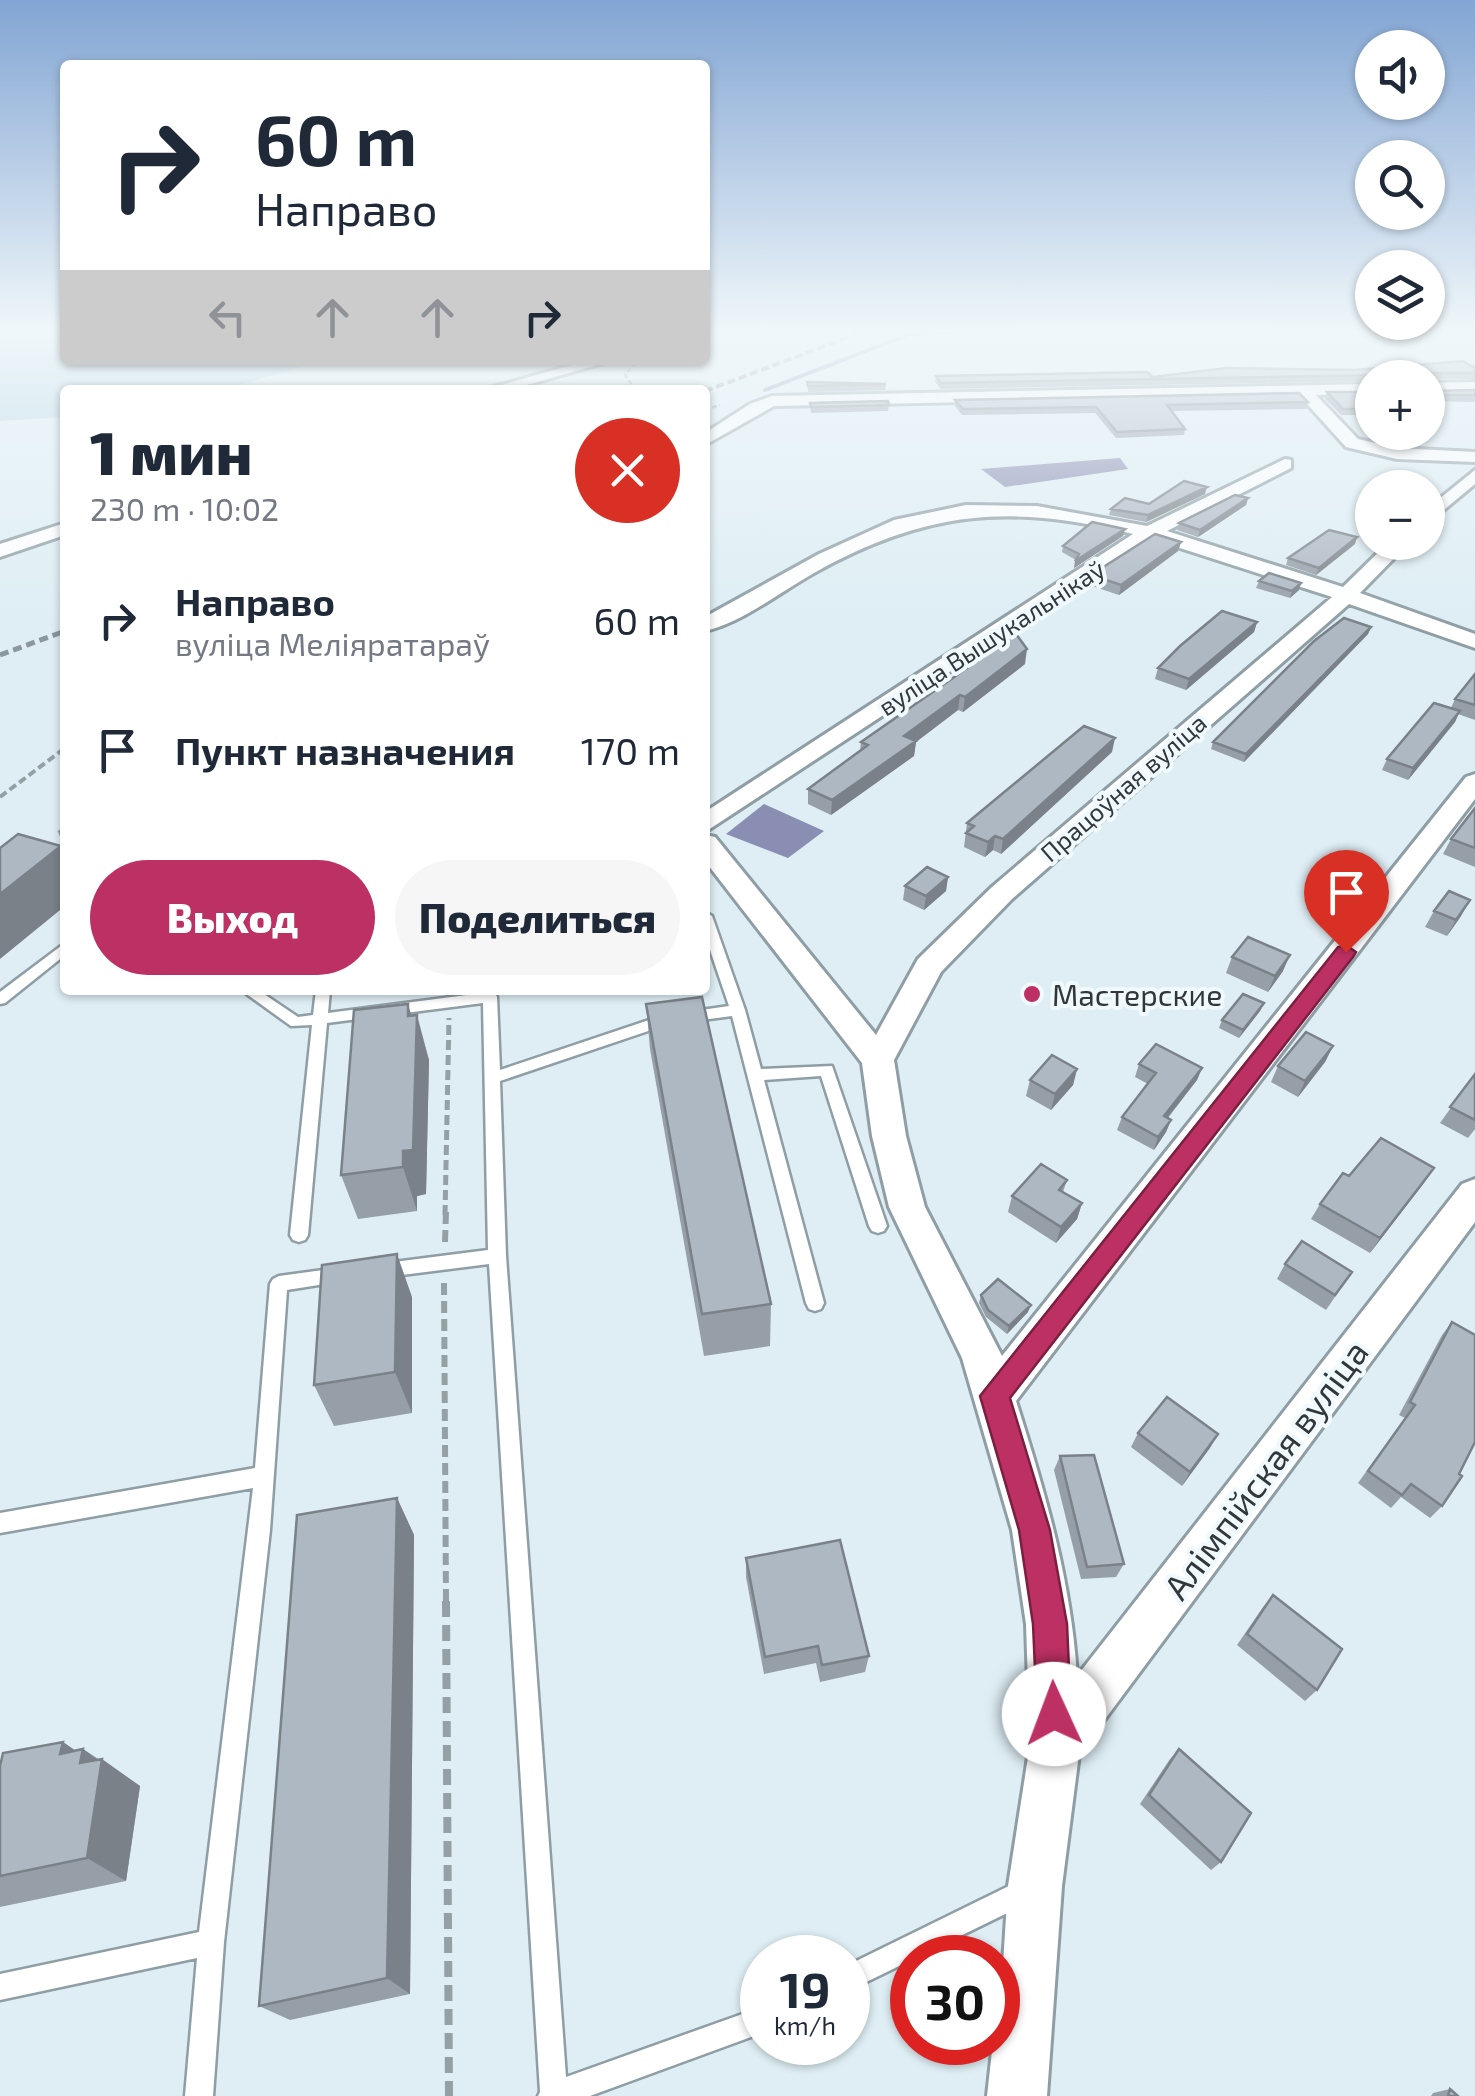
<!DOCTYPE html>
<html lang="ru">
<meta charset="utf-8">
<style>
:root{--surface:#fff;--page:#f6f6f7;--text:#1f2937;--muted:#747a83;--accent:#bd3063}
body{margin:0;font-family:"Exo 2",sans-serif;background:var(--page);color:var(--text);height:100vh;display:flex;flex-direction:column;font-size:38px;white-space:nowrap}
*{box-sizing:border-box;margin:0}
p{font-size:32px;color:var(--muted)}
.icon{flex:none;width:55px;height:55px;fill:none;stroke:currentColor;stroke-width:2;stroke-linecap:round;stroke-linejoin:round}
.map{position:relative;flex:1;overflow:hidden}
.panel{position:absolute;left:60px;top:385px;width:650px;height:610px;display:flex;flex-direction:column;background:var(--surface);border-radius:10px;box-shadow:0 2px 8px #0004}
.panel>*{flex:none}
.top-card{position:absolute;left:60px;top:60px;width:650px;height:305px;border-radius:10px;box-shadow:0 2px 8px #0004;background:#fff;color:var(--text);overflow:hidden}
.tools{position:absolute;left:1355px;top:30px;display:grid;gap:20px}
.tools a{display:grid;place-items:center;width:90px;height:90px;border-radius:50%;background:var(--surface);box-shadow:0 2px 8px #0004;font-size:50px}
.speed{position:absolute;left:740px;top:1935px;display:flex;gap:20px;font-size:50px;font-weight:700;text-align:center}
.speed>*{display:grid;place-content:center;width:130px;height:130px;border-radius:50%;background:var(--surface);box-shadow:0 2px 8px #0004;line-height:1}
.speed small{font-size:25px;font-weight:400}
.speed .limit{border:15px solid #d22;background:#fff;color:#111}
.pin{position:absolute;display:grid;place-items:center;width:85px;height:85px;color:#fff;margin:-102px -42px;border-radius:50% 50% 50% 0;rotate:-45deg;box-shadow:0 0 10px #0007}
.pin .icon{rotate:45deg}
.me{position:absolute;width:110px;margin:-55px;rotate:358deg;stroke-linejoin:round;filter:drop-shadow(0 0 8px #0008)}
.turn{display:flex;align-items:center;gap:35px;height:210px;padding:0 30px;font-size:45px}
.turn .icon{width:130px;height:130px;stroke-width:2.5}
.turn b{display:block;font-size:70px;line-height:85px}
.lanes{display:flex;align-items:center;height:95px;padding:0 30px;background:#0003;justify-content:center;gap:50px;direction:ltr}
.lanes .off{opacity:.35}
.round{display:grid;place-items:center;flex:none;width:105px;height:105px;border-radius:52px;background:var(--page)}
.overview{display:flex;align-items:center;justify-content:space-between;height:170px;padding:0 30px}
h1{font-size:60px;font-weight:800;line-height:75px}
.button{display:flex;gap:20px;margin-top:auto;padding:20px 30px}
.button a{flex:1;height:115px;border-radius:60px;background:var(--accent);color:#fff;font-size:40px;font-weight:800;line-height:115px;text-align:center}
.button a+a{background:var(--page);color:var(--text)}
ul{padding:0;list-style:none}
li{display:flex;align-items:center;gap:30px;height:130px;padding:0 30px}
li div{flex:1}
li b{display:block;font-size:38px}
li em{font-style:normal}
.map>svg:first-child{display:block}
.green{fill:#b1d5e2}
.water{fill:#8a8eb3}
.lines{fill:none;stroke-linecap:round;stroke-linejoin:round}
.stream{stroke:#8a8eb3;stroke-width:4}
.lane-casing{stroke:#8f9ea4;stroke-width:5}
.street-casing{stroke:#8f9ea4;stroke-width:6}
.path-far4{stroke:#94a0a4;stroke-width:2.5;stroke-dasharray:5 2.5;stroke-linecap:butt}
.path-far3{stroke:#94a0a4;stroke-width:4;stroke-dasharray:8 4;stroke-linecap:butt}
.path-far2{stroke:#94a0a4;stroke-width:5;stroke-dasharray:10 5;stroke-linecap:butt}
.path-far1{stroke:#94a0a4;stroke-width:6;stroke-dasharray:12 6;stroke-linecap:butt}
.path{stroke:#94a0a4;stroke-width:8;stroke-dasharray:16 8;stroke-linecap:butt}
.lane{fill:#fff;fill-rule:evenodd}
.street{fill:#fff;fill-rule:evenodd}
.rail-far1{stroke:#8c979b;stroke-width:4;stroke-dasharray:8 4;stroke-linecap:butt}
.rail{stroke:#8c979b;stroke-width:5;stroke-dasharray:9 5;stroke-linecap:butt}
.wall{fill:#969ea8}
.shaded-wall{fill:#7a8188}
.building{fill:#aeb8c3;stroke:#7a8188;stroke-width:2.5}
.route{fill:#bd3063;stroke:#7b1f40;stroke-width:2.5}
.poi-dot{fill:#bd3063;stroke:#f0fafe;stroke-width:4}
.labels{text-anchor:middle;dominant-baseline:central;stroke-width:8;stroke-linejoin:round;paint-order:stroke}
.far-street-label{font-size:25px;fill:#32383a;stroke:#f0fafe}
.poi-label{font-size:30px;fill:#32383a;stroke:#f0fafe;text-anchor:start}
.near-street-label{font-size:35px;fill:#32383a;stroke:#f0fafe}
</style>
<div class="map">
<svg width="1475" height="2096" viewBox="0 0 1475 2096">
<rect width="100%" height="100%" fill="#deeef4"/>
<path class="green" d="M0,331H65V360H326L222,390H65V417L0,421Z"/>
<path class="water" d="M1120,458L1128,469L1005,487L981,469Z
M764,804L824,831L788,858L726,834Z"/>
<g class="lines">
<path class="stream" d="M765,390L910,334L964,331"/>
<g class="lane-casing">
<path id="lane" d="M705,912L712,916L745,1010L761,1069L832,1066L887,1226L884,1231L878,1233L872,1231L869,1226L821,1076L764,1080L824,1303L821,1309L815,1311L809,1309L806,1303L732,1016L687,1022L680,1017L687,1012L729,1006L705,935Z
M65,943V955L5,1003L0,1004V992Z
M241,990H258L298,1017L313,1015L316,990H330L328,1013L490,992L495,993L497,997L500,1070L664,1015L671,1020L669,1024L500,1081L506,1256L566,2077L762,2007V2033L590,2096H538L540,2092L489,1264L386,1277L380,1275L377,1270L380,1265L386,1263L488,1250L483,1003L327,1023L308,1235L305,1240L299,1242L293,1240L290,1235L312,1025L291,1026Z
M338,1268L344,1271L347,1276L344,1281L287,1290L270,1530L224,1942L213,2096H185L197,1958L0,2000V1974L199,1932L253,1488L0,1533V1513L255,1468L270,1284L273,1279L279,1276Z
M1023,1879L1032,1883L1036,1892L1032,1901L848,1991V1965Z"/>
</g>
<g class="street-casing">
<path id="street" d="M590,360H614L509,390H483Z
M1475,382V392L1428,393V383Z
M1372,384V394L1316,395L1358,439L1397,448L1475,452V462L1397,459L1346,447L1299,395L774,406L705,445V433L750,404L772,396Z
M1285,459L1291,460V468L1167,531L1343,587L1389,542H1410L1360,593L1475,634V648L1349,604L1012,899L941,972L894,1060L906,1136L925,1207L1002,1356L1466,777L1475,774V799L1016,1401C1045,1492 1071,1580 1077,1676L1462,1184L1475,1179V1222L1079,1754L1062,1886L1047,2096H987L993,2042H998L1008,1886L1030,1744L1026,1624L1012,1530L962,1358L889,1207L872,1136L862,1063L705,861V835L715,837L876,1035L918,959L992,887L1332,597L1152,539L705,832V812L1133,534C1010,503 925,511 814,573C780,592 743,622 705,631V617L819,554L894,520L966,505L1037,506L1147,526Z
M1475,470V484L1428,523V508Z
M65,523V535L0,557V544Z"/>
</g>
<path class="path-far4" d="M636,390L625,375L634,365L652,360
M705,410L720,405"/>
<path class="path-far3" d="M0,797L65,748
M65,828L57,834L65,833"/>
<path class="path-far2" d="M445,1215L449,1018"/>
<path class="path-far1" d="M445,1242L446,1212
M444,1283L446,1603"/>
<path class="path" d="M446,1601L449,2096"/>
<use href="#lane" class="lane"/>
<use href="#street" class="street"/>
<path class="rail-far1" d="M705,391L865,331"/>
<path class="rail" d="M0,655L65,631"/>
</g>
<path class="wall" d="M1475,368V379L1372,378V381L941,389L935,382L936,376L1153,377Z
M807,382L886,384L885,390L808,392Z
M1428,388L1430,391L1475,390V402L1428,401L1436,409L1434,415H1428Z
M1327,392H1372V415H1341L1325,399Z
M955,400L1308,402L1306,409L1171,411L1185,429L1184,435L1116,438L1095,413L962,415L955,406Z
M810,403L889,405L888,411L811,413Z
M1205,494L1146,522L1109,515L1111,509L1149,504Z
M1248,498L1246,505L1198,537L1177,530L1179,523Z
M1123,536L1074,568L1076,560L1062,552L1063,546Z
M1181,542L1178,551L1119,595L1089,585L1091,575Z
M1355,544L1316,575L1286,565L1288,558Z
M1259,581L1299,590L1290,598L1256,588Z
M1257,622L1254,632L1186,690L1155,679L1158,668Z
M1371,627L1368,634L1244,762L1211,749L1213,742Z
M1025,664L963,712L958,710L916,742L914,756L831,815L808,804V789L860,751L861,742Z
M1475,674V720L1458,714L1455,722L1408,780L1382,770L1387,759L1451,708L1455,699Z
M1112,752L1001,854L993,850L985,857L964,847L967,823Z
M1475,808V867L1443,854L1451,839Z
M948,877L946,891L924,910L903,900L905,886Z
M1434,911L1461,916L1447,936L1425,927Z
M1232,957L1283,971L1268,992L1226,973Z
M357,990H403L359,995Z
M1264,1003L1260,1011L1239,1038L1219,1028L1222,1020Z
M646,1004L771,1304L770,1346L704,1356L650,1049Z
M411,1016L429,1060L426,1194L417,1196V1211L358,1219L341,1175Z
M1333,1046L1325,1062L1298,1097L1271,1082L1278,1066Z
M1139,1064L1202,1068L1197,1080L1168,1118L1171,1120L1166,1132L1154,1150L1117,1130L1122,1117L1148,1084L1135,1077Z
M1077,1069L1073,1085L1051,1110L1026,1096L1030,1080Z
M1475,1074V1129L1468,1138L1440,1123Z
M1434,1168L1370,1253L1311,1219L1320,1204Z
M1067,1180L1063,1192L1082,1203L1077,1219L1056,1243L1008,1212L1012,1196Z
M1285,1264L1352,1272L1326,1310L1277,1279Z
M981,1295L1028,1312L1007,1334L986,1317L979,1303Z
M412,1297V1413L334,1426L314,1385Z
M1452,1322L1442,1506L1430,1518L1401,1497L1391,1508L1358,1483L1405,1418L1399,1415L1442,1335Z
M1138,1433L1218,1434L1182,1486L1131,1447Z
M1060,1456L1124,1564L1116,1577L1081,1579L1054,1470Z
M397,1498L414,1535L410,1994L290,2020L259,2006Z
M746,1558L869,1656L865,1672L820,1682L816,1663L764,1674L746,1577Z
M1273,1595L1317,1690L1305,1701L1237,1645L1263,1607Z
M63,1742L75,1751L83,1749L140,1786L126,1881L0,1907V1766Z
M1179,1749L1221,1862L1211,1870L1140,1804L1170,1759Z
M1450,2089L1458,2096H1431L1433,2093Z"/>
<path class="shaded-wall" d="M1207,487L1205,494L1146,522L1148,515Z
M1248,498L1246,505L1198,537L1200,530Z
M1125,529L1123,536L1074,568L1075,561Z
M1357,537L1355,544L1316,575L1319,568Z
M1181,542L1178,551L1119,595L1121,585Z
M1301,583L1299,590L1290,598L1292,591Z
M1257,622L1254,632L1186,690L1189,679Z
M1371,627L1368,634L1244,762L1246,754Z
M1027,649L1025,664L963,712L965,697Z
M960,695L958,710L916,742L914,756L831,815L832,800L904,736Z
M1460,711L1455,722L1408,780L1413,768Z
M1115,738L1112,752L1001,854L1003,839Z
M995,836L993,850L985,857L988,842Z
M61,846L65,854V906L0,959V894Z
M948,877L946,891L924,910L926,896Z
M1470,900L1461,916L1447,936L1456,920Z
M1290,955L1283,971L1268,992L1275,976Z
M1264,1003L1260,1011L1239,1038L1243,1030Z
M408,1004L417,1035V1015L429,1060L426,1194L417,1196V1211L403,1167Z
M1333,1046L1325,1062L1298,1097L1305,1081Z
M1202,1068L1197,1080L1159,1128L1164,1116Z
M1077,1069L1073,1085L1051,1110L1055,1094Z
M1171,1120L1166,1132L1154,1150L1158,1137Z
M1434,1168L1424,1183L1370,1253L1380,1238Z
M1082,1203L1077,1219L1056,1243L1061,1227Z
M397,1254L412,1297V1413L395,1372Z
M1031,1305L1028,1312L1007,1334L1009,1326Z
M1218,1434L1210,1448L1182,1486L1190,1472Z
M397,1498L414,1535L410,1994L387,1978Z
M63,1742L82,1755L83,1749L102,1763V1759L140,1786L126,1881L87,1858L60,1754Z"/>
<path class="building" d="M1463,361L1475,368V373H1430L1428,383V378H1376L1377,375L941,383L936,376L1147,372L1153,377L1227,368L1355,370Z
M807,382L886,384L808,386Z
M1428,388L1430,391L1475,390V395H1428Z
M1327,392H1372V409H1343Z
M1299,393L1308,402L1167,405L1185,429L1117,432L1096,407L963,409L955,400Z
M888,401L889,405L851,406L811,407L810,403Z
M1428,401L1436,409H1428Z
M1184,481L1207,487L1148,515L1111,509L1125,498L1149,504Z
M1235,495L1248,498L1200,530L1179,523Z
M1092,522L1125,529L1075,561L1079,554L1063,546Z
M1329,530L1357,537L1319,568L1288,558Z
M1155,534L1181,542L1121,585L1091,575Z
M1269,573L1301,583L1292,591L1259,581Z
M1222,611L1257,622L1189,679L1158,668L1180,646Z
M1344,618L1371,627L1246,754L1213,742L1314,641Z
M1016,634L1027,649L965,697L960,695L904,736L916,741L832,800L808,789L868,745L861,742Z
M1475,674V705L1455,699Z
M1434,703L1460,711L1413,768L1387,759Z
M1084,726L1115,738L1003,839L995,836L988,842L966,833L974,826L967,823Z
M1475,808V848L1451,839Z
M18,834L61,846L0,894V848Z
M927,867L948,877L926,896L905,886Z
M1449,891L1470,900L1456,920L1434,911Z
M1248,937L1290,955L1275,976L1232,957Z
M1243,994L1264,1003L1243,1030L1222,1020Z
M702,997L771,1304L702,1314L646,1004Z
M408,1004V1016L417,1015L413,1150L403,1151V1167L341,1175L354,1010Z
M1306,1032L1333,1046L1305,1081L1278,1066Z
M1156,1044L1202,1068L1164,1116L1171,1120L1158,1137L1122,1117L1156,1073L1139,1064Z
M1052,1055L1077,1069L1055,1094L1030,1080Z
M1475,1074V1120L1450,1107Z
M1381,1138L1434,1168L1380,1238L1320,1204L1343,1173L1349,1176Z
M1041,1164L1067,1180L1059,1190L1082,1203L1061,1227L1012,1196Z
M1302,1241L1352,1272L1335,1295L1285,1264Z
M397,1254L395,1372L314,1385L322,1265Z
M998,1279L1031,1305L1009,1326L988,1310L981,1295Z
M1452,1322L1475,1335V1442L1459,1474L1462,1476L1442,1506L1411,1484L1402,1495L1368,1471L1415,1405L1410,1402Z
M1167,1397L1218,1434L1190,1472L1138,1433Z
M1094,1455L1124,1564L1087,1567L1060,1456Z
M397,1498L387,1978L259,2006L297,1515Z
M840,1540L869,1656L822,1665L818,1646L765,1657L746,1558Z
M1273,1595L1342,1649L1317,1690L1247,1634Z
M63,1742L60,1754L83,1749L80,1763L102,1759L87,1858L0,1876V1766L3,1753Z
M1179,1749L1251,1813L1221,1862L1149,1795Z
M1450,2089L1458,2096H1448Z"/>
<linearGradient id="sky" x2="0" y2="1"><stop stop-color="#82a5d3"/><stop offset="0.53" stop-color="#f0f7fa"/><stop offset="1" stop-color="#f0f7fa" stop-opacity="0"/></linearGradient>
<rect width="1475" height="625" fill="url(#sky)"/>
<path class="route" d="M1346,945L1356,952L1353,957L1010,1398L1050,1530L1067,1624L1071,1714L1066,1727L1054,1732L1042,1727L1037,1714L1033,1624L1019,1530L980,1396L1338,947Z"/>
<circle class="poi-dot" cx="1032" cy="994" r="10"/>
<g class="labels">
<g class="far-street-label">
<text transform="translate(991 637) rotate(-33)">вуліца Вышукальнікаў</text>
<text transform="translate(1123 787) rotate(-41)">Працоўная вуліца</text>
</g>
<g class="poi-label">
<text x="1052" y="994">Мастерские</text>
</g>
<g class="near-street-label">
<text transform="translate(1265 1469) rotate(-53)">Алімпійская вуліца</text>
</g>
</g>
</svg>
<div class="tools">
<a><svg class="icon" aria-label="sound" viewBox="0 0 24 24"><path d="M4 9h4l5-4v14l-5-4H4zM17 9q2 3 0 6"/></svg></a>
<a><svg class="icon" aria-label="search" viewBox="0 0 24 24"><circle cx="10" cy="10" r="6"/><path d="M15 15l6 6"/></svg></a>
<a><svg class="icon" aria-label="layers" viewBox="0 0 24 24"><path d="M12 4l9 5-9 5-9-5zM3 14l9 5 9-5"/></svg></a>
<a>+</a>
<a>−</a>
</div>
<div class="speed"><div>19<small>km/h</small></div><div class="limit">30</div></div>
<div class="pin" style="left:1346px;top:952px;background:#d93025"><svg class="icon" aria-label="arrive" viewBox="0 0 24 24"><path d="M6 21V4h12l-3 4 3 4H6"/></svg></div>
<svg class="me" style="left:1054px;top:1714px" viewBox="-20 -20 40 40"><circle r="19" fill="#fff"/><path d="M0-13L10 11 0 6-10 11z" fill="#bd3063"/></svg>
<div class="top-card">
<div class="turn"><svg class="icon" aria-label="right" viewBox="0 0 24 24"><path d="M7 20v-9h11M14 6l5 5-5 5"/></svg><div><b>60 m</b>Направо</div></div>
<div class="lanes"><svg class="icon off" aria-label="left" viewBox="0 0 24 24"><path d="M17 20v-9H6M10 6l-5 5 5 5"/></svg><svg class="icon off" aria-label="ahead" viewBox="0 0 24 24"><path d="M12 20V5M6 11l6-6 6 6"/></svg><svg class="icon off" aria-label="ahead" viewBox="0 0 24 24"><path d="M12 20V5M6 11l6-6 6 6"/></svg><svg class="icon" aria-label="right" viewBox="0 0 24 24"><path d="M7 20v-9h11M14 6l5 5-5 5"/></svg></div>
</div>
<section class="panel">
<div class="overview"><div><h1>1 мин</h1><p>230 m · 10:02</p></div><a class="round" style="background:#d93025;color:#fff"><svg class="icon" aria-label="close" viewBox="0 0 24 24"><path d="M6 6l12 12M18 6L6 18"/></svg></a></div>
<ul>
<li><svg class="icon" aria-label="right" viewBox="0 0 24 24"><path d="M7 20v-9h11M14 6l5 5-5 5"/></svg><div><b>Направо</b><p>вуліца Меліяратараў</p></div><em>60 m</em></li>
<li><svg class="icon" aria-label="arrive" viewBox="0 0 24 24"><path d="M6 21V4h12l-3 4 3 4H6"/></svg><div><b>Пункт назначения</b></div><em>170 m</em></li>
</ul>
<div class="button"><a>Выход</a><a>Поделиться</a></div>
</section>
</div>
